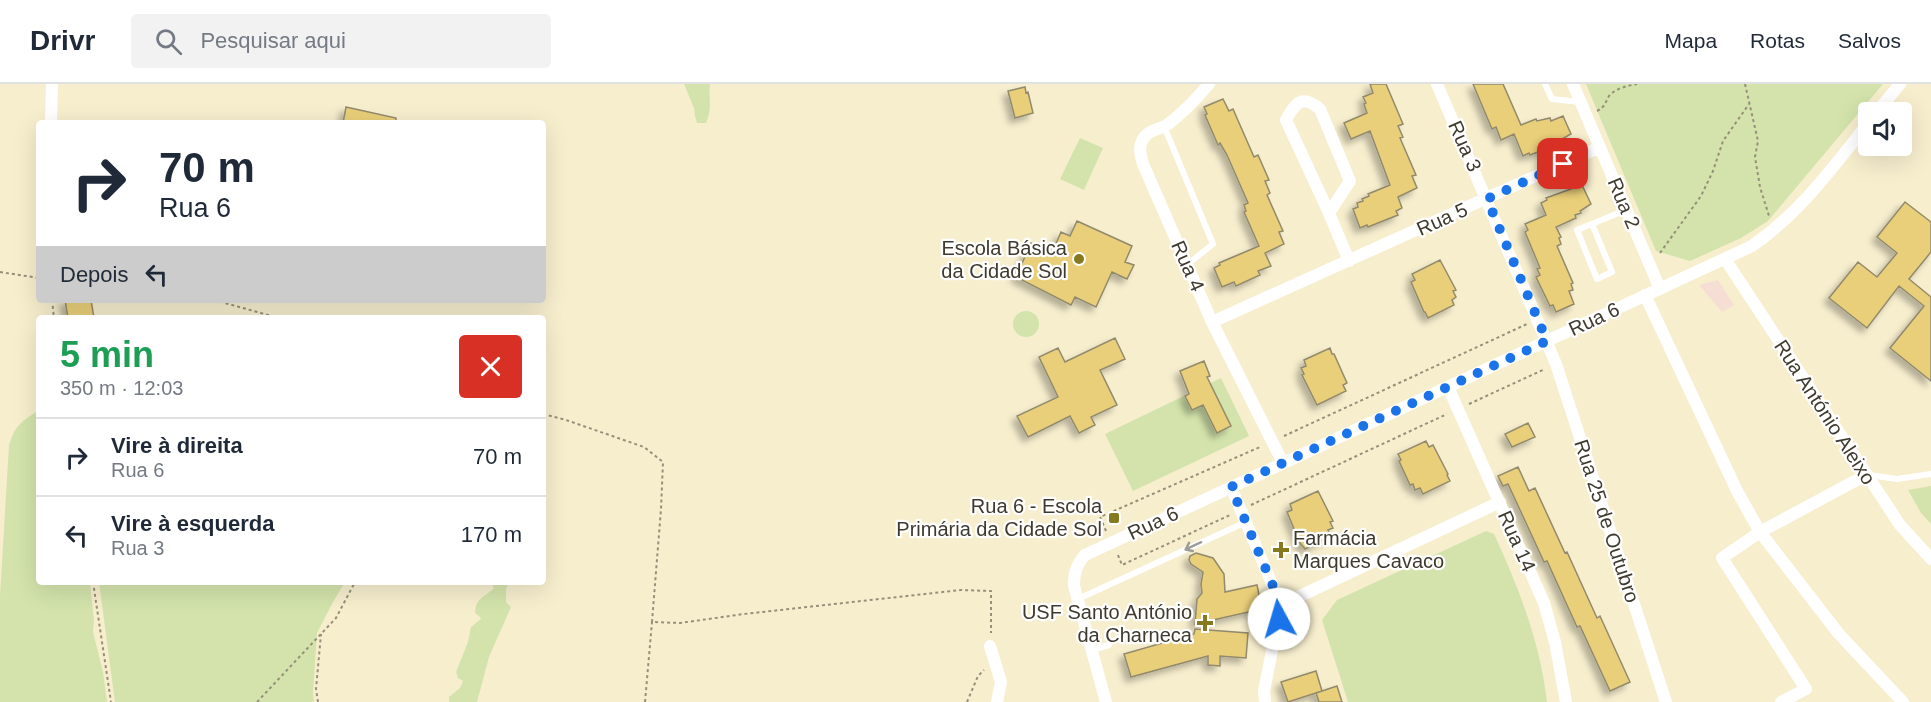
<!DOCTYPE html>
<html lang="pt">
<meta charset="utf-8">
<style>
:root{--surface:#fff;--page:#f2f2f3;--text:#1f2937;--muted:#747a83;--line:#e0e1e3}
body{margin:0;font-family:Helvetica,sans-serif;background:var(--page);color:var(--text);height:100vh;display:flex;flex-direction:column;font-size:22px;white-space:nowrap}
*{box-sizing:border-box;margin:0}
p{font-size:20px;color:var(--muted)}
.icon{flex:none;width:33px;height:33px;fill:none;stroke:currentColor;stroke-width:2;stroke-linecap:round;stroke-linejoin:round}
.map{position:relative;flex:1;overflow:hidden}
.drawer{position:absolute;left:36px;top:231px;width:510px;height:270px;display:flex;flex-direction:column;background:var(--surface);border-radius:6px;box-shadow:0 6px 24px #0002}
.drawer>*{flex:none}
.hud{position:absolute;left:36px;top:36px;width:510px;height:183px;border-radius:6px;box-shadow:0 6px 24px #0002;background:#fff;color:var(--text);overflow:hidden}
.fabs{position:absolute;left:1858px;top:18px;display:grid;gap:12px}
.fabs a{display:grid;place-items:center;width:54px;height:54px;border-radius:6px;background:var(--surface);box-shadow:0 6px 24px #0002;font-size:30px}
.pin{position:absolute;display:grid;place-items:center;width:51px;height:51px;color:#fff;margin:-26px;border-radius:12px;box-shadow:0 3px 9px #0006}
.me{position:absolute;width:66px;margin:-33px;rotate:354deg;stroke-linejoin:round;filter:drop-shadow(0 0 4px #0008)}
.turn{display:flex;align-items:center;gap:21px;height:126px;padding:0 24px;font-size:27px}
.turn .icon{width:78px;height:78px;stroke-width:2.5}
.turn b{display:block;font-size:42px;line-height:51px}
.then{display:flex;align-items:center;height:57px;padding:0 24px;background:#0003;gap:12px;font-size:22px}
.round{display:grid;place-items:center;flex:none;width:63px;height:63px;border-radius:6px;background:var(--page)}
.headline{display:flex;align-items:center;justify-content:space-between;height:102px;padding:0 24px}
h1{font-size:36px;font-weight:700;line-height:45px;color:#1e9e55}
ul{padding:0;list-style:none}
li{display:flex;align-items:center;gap:18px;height:78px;padding:0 24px;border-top:2px solid var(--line)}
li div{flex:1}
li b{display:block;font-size:22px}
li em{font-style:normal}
header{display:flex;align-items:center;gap:36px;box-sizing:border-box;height:84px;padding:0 30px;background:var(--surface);border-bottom:2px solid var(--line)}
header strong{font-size:28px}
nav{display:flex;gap:33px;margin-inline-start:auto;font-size:21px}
.search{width:420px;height:54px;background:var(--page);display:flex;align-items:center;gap:15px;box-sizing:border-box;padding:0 21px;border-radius:6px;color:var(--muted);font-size:22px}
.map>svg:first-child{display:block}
.commercial{fill:#f6ded4}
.green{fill:#d3e3ab}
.building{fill:#e9cf79;stroke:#928a6c;stroke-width:1.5;filter:url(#shadow)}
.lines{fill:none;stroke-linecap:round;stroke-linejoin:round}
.path{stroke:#96907a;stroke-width:2;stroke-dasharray:3 3;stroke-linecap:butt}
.lane{stroke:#fff;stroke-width:6}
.street{stroke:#fff;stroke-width:12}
.oneway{stroke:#9e9c96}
.route{stroke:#1a73e8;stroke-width:10;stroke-dasharray:0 18}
.poi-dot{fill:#87791d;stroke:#fff;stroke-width:2}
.labels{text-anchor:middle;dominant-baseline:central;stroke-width:4.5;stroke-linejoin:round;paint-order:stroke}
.street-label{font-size:20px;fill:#3e3a2d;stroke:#fff}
.poi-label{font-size:20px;fill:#3e3a2d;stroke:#fff;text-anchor:end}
</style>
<header>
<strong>Drivr</strong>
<div class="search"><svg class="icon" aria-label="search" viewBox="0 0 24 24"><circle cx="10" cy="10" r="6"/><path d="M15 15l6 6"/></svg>Pesquisar aqui</div>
<nav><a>Mapa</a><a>Rotas</a><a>Salvos</a></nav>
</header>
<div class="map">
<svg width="1931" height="618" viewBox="0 0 1931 618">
<defs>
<filter id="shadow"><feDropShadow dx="-5" dy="5" stdDeviation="3" flood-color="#0004"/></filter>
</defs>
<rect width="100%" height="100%" fill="#f7eece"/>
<path class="commercial" d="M1718,196L1734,221L1722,228L1699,201Z"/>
<path class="green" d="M684,0H710C708,15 713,22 706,39H697L695,32L694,24Z
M1586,0H1883L1768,137L1741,154L1690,177L1656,167Z
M1080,54L1103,64L1084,106L1060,95Z
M1013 240a13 13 0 1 1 26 0a13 13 0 1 1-26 0Z
M1221,294L1249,352L1133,407L1105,350Z
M39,326V498H90L94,537L93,548L103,588L107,618H0V512L9,361C16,340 21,338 39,326Z
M1931,402V440L1921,429L1908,406Z
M1486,447L1494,450C1519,504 1540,558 1547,618H1348L1322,536L1337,516Z
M99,498H345L332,520L317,549L313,609L314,618H115Z
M466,498H509L506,505V518L511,523L489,573L477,618H449V613L460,604L463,597L458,594L456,588L468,558L471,543L481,535L480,533L475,529C476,513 484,514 494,504L491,499L482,501Z"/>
<path class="building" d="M1370,0H1386L1403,40L1398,42L1403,53L1400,54L1416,91L1412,92L1417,104L1398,113L1402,124L1396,127L1398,131L1368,143L1367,141L1360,144L1353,125L1358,123L1357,119L1363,117L1362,115L1369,112L1368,110L1390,101L1370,47L1351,55L1344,39L1367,29L1364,20L1366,19L1363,13L1373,9Z
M1473,0H1503L1521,41L1536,35L1537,37L1550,34L1551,37L1563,32L1571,50L1560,56L1561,59L1530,71L1529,69L1523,72L1514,50L1501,56L1496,43L1492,45Z
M1025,3L1026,9L1028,8L1033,29L1015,34L1008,7Z
M1223,15L1229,27L1233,25L1254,73L1258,71L1269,96L1265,97L1270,109L1267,111L1283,147L1279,148L1284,160L1265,169L1271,182L1258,187L1260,191L1236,202L1234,198L1222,203L1214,184L1220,181L1219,179L1259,162L1244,128L1246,127L1244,121L1248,119L1227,71L1220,59L1218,61L1205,31L1207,30L1204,23Z
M346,23L396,34V39H343Z
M1582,101L1591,120L1580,127L1581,129L1575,131L1576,134L1556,143L1561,153L1559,154L1561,160L1557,162L1573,199L1571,200L1573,206L1569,207L1574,220L1556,228L1553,221L1550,222L1536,193L1540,191L1537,185L1540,184L1525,148L1528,146L1525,140L1546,131L1541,119L1547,116L1546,114Z
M1905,118L1931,138V168L1909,195L1931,213V297L1890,264L1924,222L1899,202L1867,244L1829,214L1858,178L1877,193L1897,169L1877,153Z
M1077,137L1132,162L1125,178L1134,181L1127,195L1112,188L1096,223L1075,213L1071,221L1016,193L1031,159L1052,169L1061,148L1070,152Z
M1440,176L1456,206L1453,207L1456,213L1452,216L1454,221L1428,234L1425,228H1424L1411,198L1415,196L1412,190Z
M65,216H91L94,234H68Z
M1115,254L1125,275L1100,286L1117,321L1091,333L1095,341L1079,349L1070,332L1028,353L1017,332L1058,313L1039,273L1058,264L1065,278Z
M1330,264L1332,270H1334L1347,299L1343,301L1346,307L1317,321L1302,291L1304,290L1301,284L1306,282L1304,276Z
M1204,277L1210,292L1207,293L1231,342L1217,349L1203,321L1192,326L1185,312L1189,310L1180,287Z
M1528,339L1535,353L1512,363L1505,350Z
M1426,357L1429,363L1433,361L1448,390L1447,391L1450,397L1423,410L1420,404L1415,406L1413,400L1410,401L1399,377L1401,376L1398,370Z
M1518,383L1529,407L1535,404L1565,469L1567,468L1597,534L1600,532L1630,598L1610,607L1580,542L1577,543L1547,477L1544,478L1508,400L1503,402L1498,392Z
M1318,407L1333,437L1330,438L1333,444L1328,446L1331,452L1305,465L1300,459L1287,428L1292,426L1290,420Z
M1196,469L1213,474L1224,490L1225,508L1257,501L1262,525L1195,540L1197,515L1202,509L1201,500L1203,488L1191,480L1189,476L1190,472Z
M1195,545L1248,549L1246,574L1220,572V582L1208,581V572L1131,593L1124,570L1194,550Z
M1316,587L1322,607L1288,618L1281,598Z
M1337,602L1342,618H1319L1316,609Z"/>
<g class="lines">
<path class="path" d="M1745,0L1758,57L1755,73L1760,103L1769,132
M1597,27C1605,23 1605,19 1609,12C1616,4 1627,2 1637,0
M1660,169L1701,112L1713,87L1723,57L1749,20
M0,188L39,194
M52,216L54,234
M214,216L279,234
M1469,320L1545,285
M543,330L566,336L644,363L663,378L661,425L652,538L680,539L744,530L961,506L991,507V549
M1284,352L1527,240
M1251,421L1447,330
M1106,447L1100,433L1260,363
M1118,471L1122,481L1230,431
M93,498L111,618
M257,618L336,534L355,498
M318,618L316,605L321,550
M645,618L652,538
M967,618L978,592L984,586"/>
<path class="lane" d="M1545,0L1552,15L1580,18
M1164,42L1213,160L1188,180
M1592,140L1612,188L1597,195L1577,146L1626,126
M1869,391L1897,395L1931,390
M1078,515L1246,438
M1092,566L1109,561"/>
<path class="street" d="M1209,0C1199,12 1178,34 1165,42C1157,46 1146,47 1142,57C1138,64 1141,73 1143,80L1212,238L1283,379
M1437,0L1556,280L1666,618
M1573,0L1660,205
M1877,28L1900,0
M51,39L52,0
M1329,129L1350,97L1320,25C1302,10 1296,18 1286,36L1329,129L1349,177
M1725,175L1900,441L1931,475
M1645,211L1737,407L1760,448L1839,550L1903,618
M1212,238L1600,63
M1448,303L1544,519L1555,558L1566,618
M1231,403L1281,521L1264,607L1265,618
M1281,521L1500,418
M990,562L1001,598L997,618
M1106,618L1074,502C1074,489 1076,481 1085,471L1752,162C1800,129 1833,83 1869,38
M1781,618L1806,605L1722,474L1760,448L1866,391"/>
</g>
<defs><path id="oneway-shaft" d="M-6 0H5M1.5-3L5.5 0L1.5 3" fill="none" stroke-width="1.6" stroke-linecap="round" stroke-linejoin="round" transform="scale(1.5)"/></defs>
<use class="oneway" href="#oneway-shaft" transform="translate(1193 462) rotate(155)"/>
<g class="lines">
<path class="route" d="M1279,535L1281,521L1231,403L1547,257L1487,115L1563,80"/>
</g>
<g class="poi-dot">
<circle cx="1079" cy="175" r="6"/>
<rect x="1108" y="428" width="12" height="12" rx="3"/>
<path d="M1278 457h6v6h6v6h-6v6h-6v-6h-6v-6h6z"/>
<path d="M1202 530h6v6h6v6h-6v6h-6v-6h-6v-6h6z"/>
</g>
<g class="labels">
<g class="street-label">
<text transform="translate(1465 62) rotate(66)">Rua 3</text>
<text transform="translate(1624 119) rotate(67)">Rua 2</text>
<text transform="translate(1442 135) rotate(-24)">Rua 5</text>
<text transform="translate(1188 182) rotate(66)">Rua 4</text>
<text transform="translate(1594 235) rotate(-25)">Rua 6</text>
<text transform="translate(1825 328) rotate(57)">Rua António Aleixo</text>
<text transform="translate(1607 437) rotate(72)">Rua 25 de Outubro</text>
<text transform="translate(1153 439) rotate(-25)">Rua 6</text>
<text transform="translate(1517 457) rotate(66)">Rua 14</text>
</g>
<g class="poi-label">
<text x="1067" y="164">Escola Básica<tspan x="1067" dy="23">da Cidade Sol</tspan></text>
<text x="1102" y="422">Rua 6 - Escola<tspan x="1102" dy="23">Primária da Cidade Sol</tspan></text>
<text x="1293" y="454" text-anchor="start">Farmácia<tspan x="1293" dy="23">Marques Cavaco</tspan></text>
<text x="1192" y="528">USF Santo António<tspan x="1192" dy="23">da Charneca</tspan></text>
</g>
</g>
</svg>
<div class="fabs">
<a><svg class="icon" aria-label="sound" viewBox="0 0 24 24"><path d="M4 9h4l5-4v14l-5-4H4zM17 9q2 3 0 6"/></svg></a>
</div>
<div class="pin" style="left:1563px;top:80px;background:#d93025"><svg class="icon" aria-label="arrive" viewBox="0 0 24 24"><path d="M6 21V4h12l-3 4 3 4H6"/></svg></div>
<svg class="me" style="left:1279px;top:535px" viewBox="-20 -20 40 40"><circle r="19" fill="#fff"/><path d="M0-13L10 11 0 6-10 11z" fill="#1a73e8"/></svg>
<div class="hud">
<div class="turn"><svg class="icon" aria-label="right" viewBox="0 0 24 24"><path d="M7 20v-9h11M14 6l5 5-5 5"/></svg><div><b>70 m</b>Rua 6</div></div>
<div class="then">Depois<svg class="icon" aria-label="left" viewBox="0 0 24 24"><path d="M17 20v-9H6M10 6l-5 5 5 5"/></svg></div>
</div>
<section class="drawer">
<div class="headline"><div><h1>5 min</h1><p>350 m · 12:03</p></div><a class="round" style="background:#d93025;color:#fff"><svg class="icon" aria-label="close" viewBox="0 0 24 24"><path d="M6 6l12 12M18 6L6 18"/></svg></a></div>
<ul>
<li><svg class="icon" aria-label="right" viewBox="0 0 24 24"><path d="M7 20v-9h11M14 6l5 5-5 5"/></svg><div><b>Vire à direita</b><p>Rua 6</p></div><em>70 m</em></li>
<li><svg class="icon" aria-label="left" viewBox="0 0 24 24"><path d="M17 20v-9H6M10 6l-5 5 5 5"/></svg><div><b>Vire à esquerda</b><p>Rua 3</p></div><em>170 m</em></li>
</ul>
</section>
</div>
